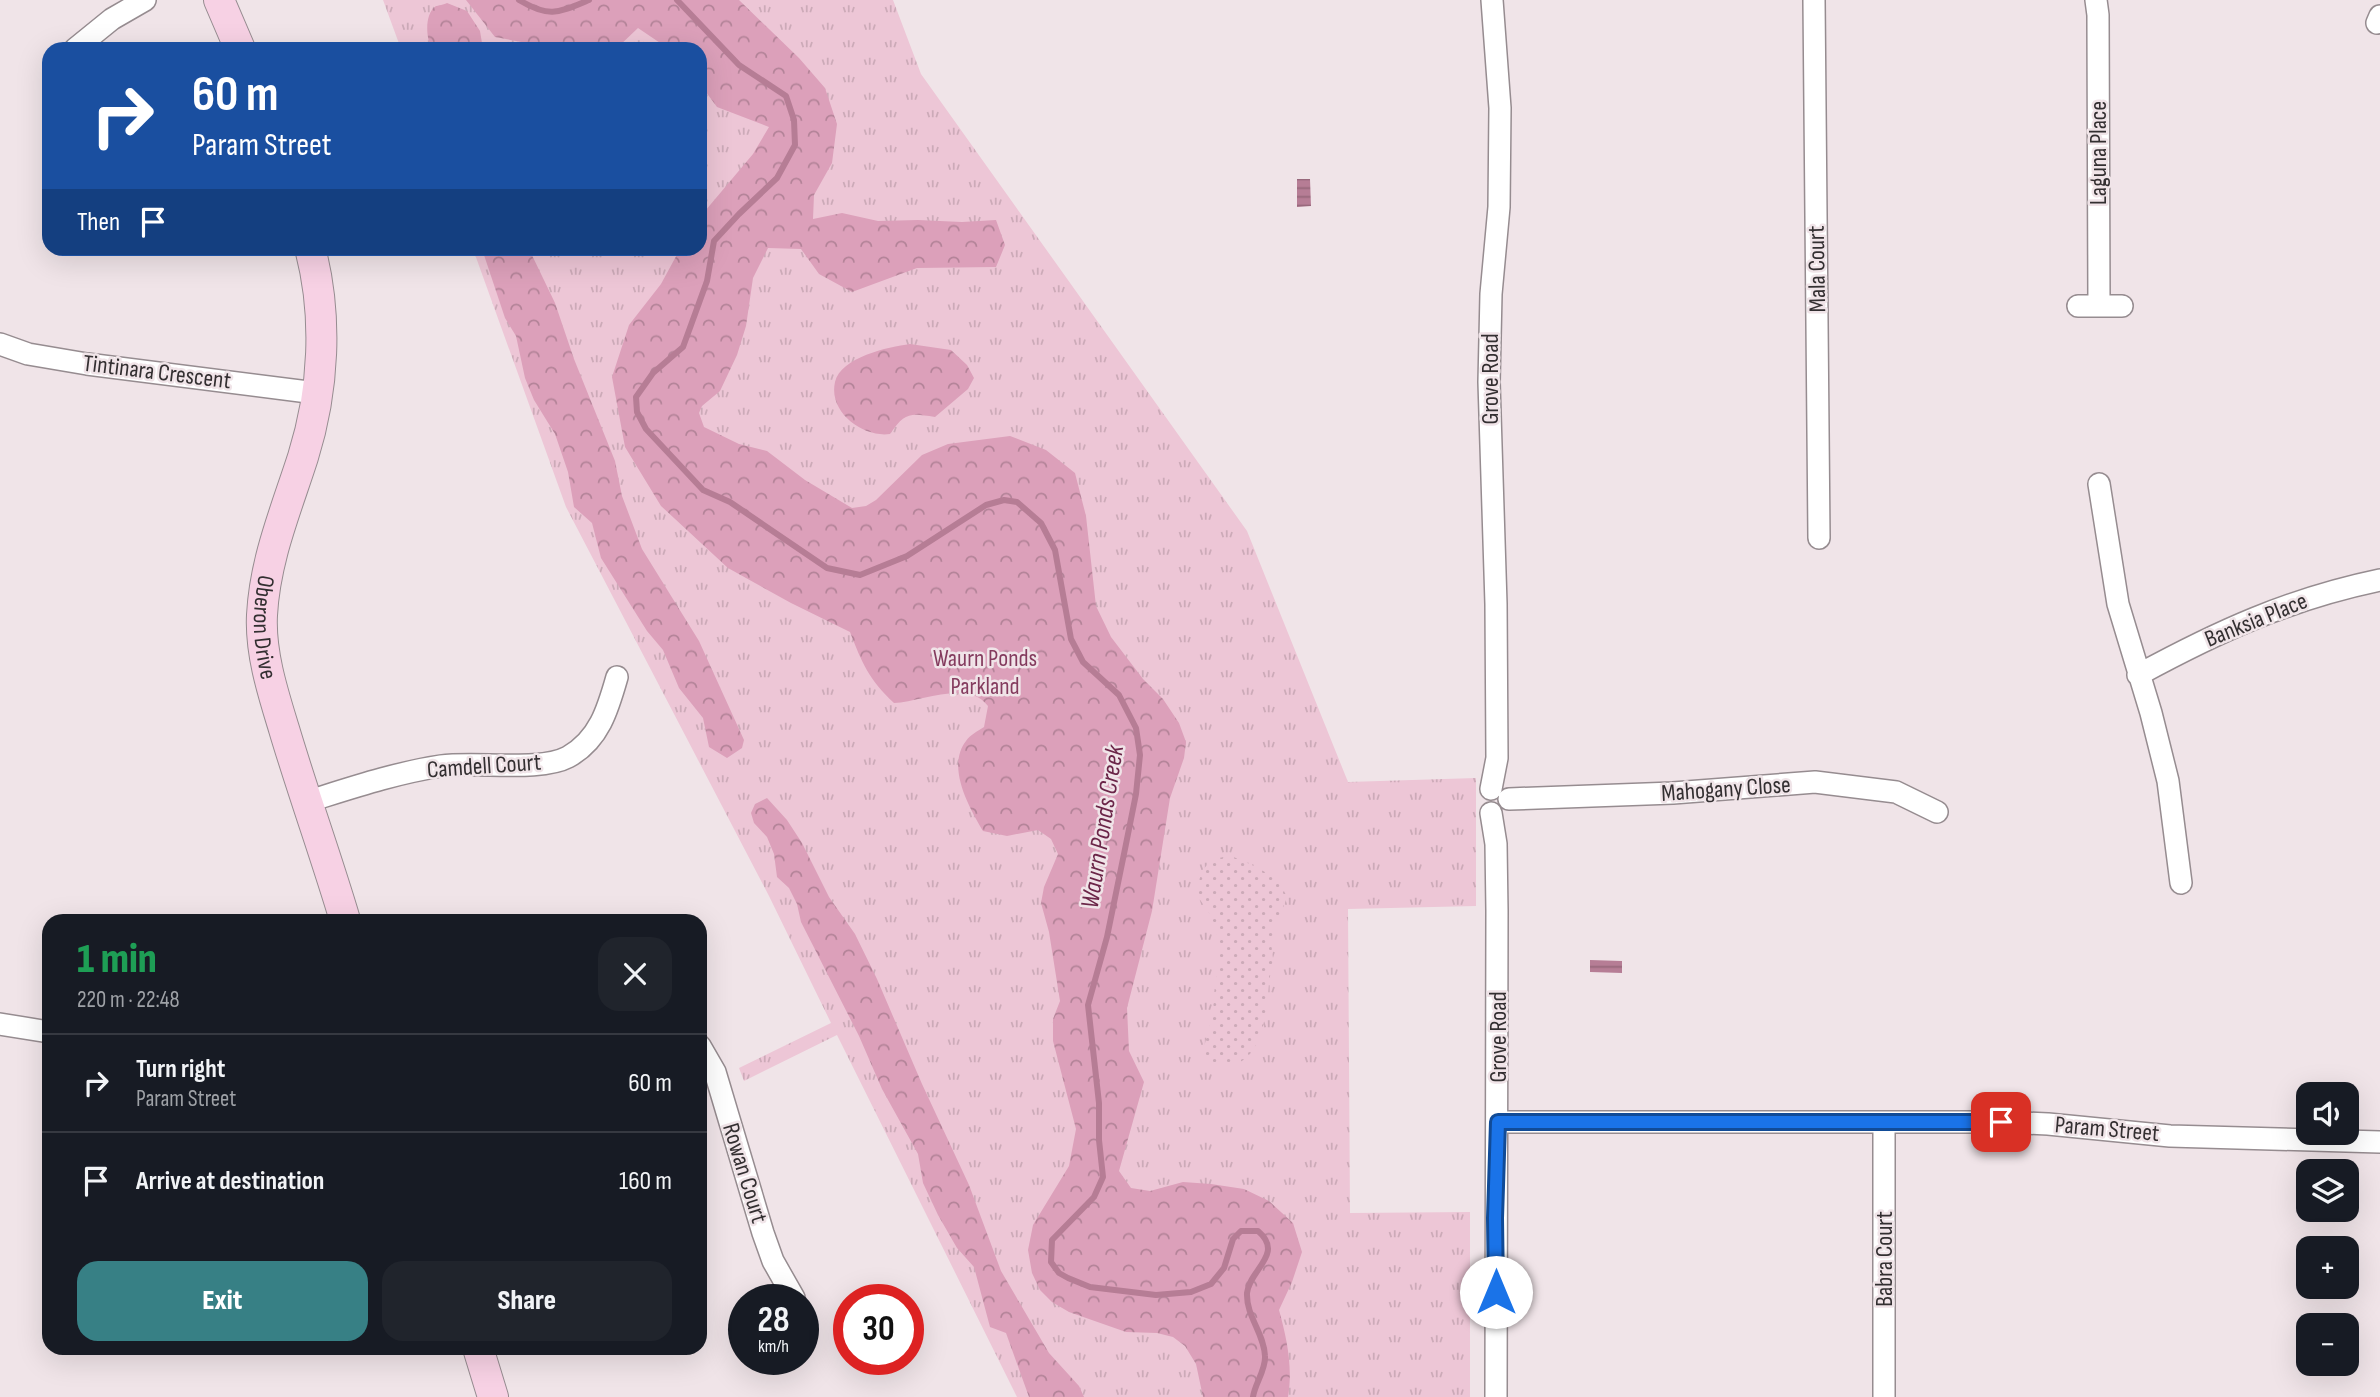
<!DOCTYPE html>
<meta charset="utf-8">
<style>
:root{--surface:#171b24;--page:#20242c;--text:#f1f3f6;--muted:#9ea1a6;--line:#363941;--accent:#378085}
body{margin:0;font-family:"Sofia Sans Condensed",sans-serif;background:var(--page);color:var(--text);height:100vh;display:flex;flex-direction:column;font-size:26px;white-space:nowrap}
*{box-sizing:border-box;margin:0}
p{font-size:23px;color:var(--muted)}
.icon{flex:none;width:38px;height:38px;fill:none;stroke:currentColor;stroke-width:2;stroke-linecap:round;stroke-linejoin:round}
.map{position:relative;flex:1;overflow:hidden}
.drawer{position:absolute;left:42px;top:914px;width:665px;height:441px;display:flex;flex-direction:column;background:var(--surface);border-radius:21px;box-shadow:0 7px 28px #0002}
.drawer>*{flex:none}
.guide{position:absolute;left:42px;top:42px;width:665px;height:214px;border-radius:21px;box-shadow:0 7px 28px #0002;background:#1a4fa0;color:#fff;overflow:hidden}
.buttons{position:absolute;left:2296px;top:1082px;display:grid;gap:14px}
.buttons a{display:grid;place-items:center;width:63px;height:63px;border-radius:14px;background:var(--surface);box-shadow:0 7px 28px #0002;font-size:35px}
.speed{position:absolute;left:728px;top:1284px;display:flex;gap:14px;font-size:35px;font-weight:700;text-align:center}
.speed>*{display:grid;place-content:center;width:91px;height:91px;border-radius:50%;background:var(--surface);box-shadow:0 7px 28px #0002;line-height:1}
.speed small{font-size:18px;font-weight:400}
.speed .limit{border:10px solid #d22;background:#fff;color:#111}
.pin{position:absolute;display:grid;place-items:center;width:60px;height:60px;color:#fff;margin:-30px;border-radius:14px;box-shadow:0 4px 10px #0006}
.me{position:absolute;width:77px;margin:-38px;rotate:0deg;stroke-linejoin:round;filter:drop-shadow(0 0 5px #0008)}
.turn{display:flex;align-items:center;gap:24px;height:147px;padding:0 35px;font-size:32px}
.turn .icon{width:91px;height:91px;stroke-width:2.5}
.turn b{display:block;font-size:49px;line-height:60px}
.then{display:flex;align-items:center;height:66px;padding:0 35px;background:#0003;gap:14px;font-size:26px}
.round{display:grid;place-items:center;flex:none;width:74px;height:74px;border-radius:21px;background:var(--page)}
.summary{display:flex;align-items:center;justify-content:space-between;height:119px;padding:0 35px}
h1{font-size:42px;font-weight:800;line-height:52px;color:#1e9e55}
.button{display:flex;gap:14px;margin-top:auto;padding:14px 35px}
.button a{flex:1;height:80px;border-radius:21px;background:var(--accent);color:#fff;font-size:28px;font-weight:800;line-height:80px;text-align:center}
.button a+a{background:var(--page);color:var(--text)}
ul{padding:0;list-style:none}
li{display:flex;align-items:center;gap:21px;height:98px;padding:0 35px;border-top:2px solid var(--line)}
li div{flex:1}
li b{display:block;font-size:26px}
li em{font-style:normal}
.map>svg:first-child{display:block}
.grass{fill:url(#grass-tufts)}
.forest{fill:url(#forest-crowns)}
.garden{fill:url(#garden-dots)}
.water{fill:url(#water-rules)}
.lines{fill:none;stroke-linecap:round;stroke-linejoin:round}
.stream{stroke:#b67d95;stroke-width:6}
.street-casing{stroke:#968c90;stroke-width:24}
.secondary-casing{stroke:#968c90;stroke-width:32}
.street{stroke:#fff;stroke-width:21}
.secondary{stroke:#f7d1e4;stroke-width:30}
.route-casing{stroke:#114b97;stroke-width:18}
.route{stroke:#1a73e8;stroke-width:12}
.labels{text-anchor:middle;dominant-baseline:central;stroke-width:5;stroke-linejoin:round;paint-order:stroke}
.street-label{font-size:24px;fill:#332f31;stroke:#f0e4e8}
.park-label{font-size:24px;fill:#843b5e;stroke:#f0e4e8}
.water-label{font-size:26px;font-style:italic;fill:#6b2548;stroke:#f0e4e8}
</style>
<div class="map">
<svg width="2380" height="1397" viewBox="0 0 2380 1397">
<defs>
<pattern id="grass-tufts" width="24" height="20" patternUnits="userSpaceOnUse" patternTransform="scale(1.75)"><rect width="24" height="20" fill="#edc6d6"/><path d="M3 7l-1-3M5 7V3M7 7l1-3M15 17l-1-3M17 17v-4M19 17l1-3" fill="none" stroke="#ccaab8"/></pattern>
<pattern id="forest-crowns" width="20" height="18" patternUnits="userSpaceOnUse" patternTransform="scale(1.75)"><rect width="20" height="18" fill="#dca0ba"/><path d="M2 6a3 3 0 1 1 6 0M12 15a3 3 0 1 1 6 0" fill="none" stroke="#b38398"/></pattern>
<pattern id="garden-dots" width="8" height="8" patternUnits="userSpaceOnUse" patternTransform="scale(1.75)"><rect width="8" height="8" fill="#edc6d6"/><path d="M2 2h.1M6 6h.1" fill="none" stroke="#ccaab8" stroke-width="1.8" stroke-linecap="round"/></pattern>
<pattern id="water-rules" width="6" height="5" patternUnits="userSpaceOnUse" patternTransform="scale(1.75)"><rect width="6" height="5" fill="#b67d95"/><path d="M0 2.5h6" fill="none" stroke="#95677a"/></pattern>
</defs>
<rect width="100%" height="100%" fill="#f0e4e8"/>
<path class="grass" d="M383,0H893L921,74L1247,531L1348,782L1476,778V906L1348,909L1350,1213L1470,1212V1397H1017L837,1035L744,1081L739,1068L831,1023L769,896L566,507L473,249L700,248V49H401Z"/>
<path class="forest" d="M466,0H739L799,58L825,88L837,124L832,163L814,195L813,219L842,213L878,221L918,220L962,222L996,220L1005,245L996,267L917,268L852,292L819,274L801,249L768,248L753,278L746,326L737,355L720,391L702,406L699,413L704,427L739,444L767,451L805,480L852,508L866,506L876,500L922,455L948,444L1010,436L1046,450L1075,473L1086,516L1096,606L1111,637L1143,679L1163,699L1179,723L1186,742L1184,758L1170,798L1152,911L1127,1008L1129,1051L1144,1082L1119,1171L1131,1188L1150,1191L1183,1182L1211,1184L1244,1189L1269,1201L1293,1223L1302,1252L1292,1282L1279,1310C1287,1339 1293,1367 1288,1397H1203L1196,1364L1185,1346L1173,1337L1157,1333L1126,1332L1069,1312L1052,1302L1040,1290L1032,1273L1028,1250L1033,1225L1069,1166L1076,1129L1053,1041V1019L1060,1001L1049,932L1041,903L1044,887L1058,854L1051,839L1038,830L1007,836L983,831C969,807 946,767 966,741C970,735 978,731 984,727L988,706C968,679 921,702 894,703C869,680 862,663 850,632L791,603L728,568L661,506L625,447L612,377L629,325L661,284L680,249L700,248V217L753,154L769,127L717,107L700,84V49H669L638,28L616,49H558L495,37Z
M447,3L467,11L480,31L483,49H432C426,39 424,14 436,6C437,6 445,4 447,3Z
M482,249H529L555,303L574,359L615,461L622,496L642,549L699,641L744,740L742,748L727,758L709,747L703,718L679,688L663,650L647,631L601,558L592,523L574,507L568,472L555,434L534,400L525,378L516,336L505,318Z
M910,344L951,350L967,365L974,378L968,389L935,417C910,413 905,412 890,434C864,438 828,413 835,382C841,357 888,347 910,344Z
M767,798L787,820L802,843L829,897L855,934L877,979L922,1084L969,1185L1001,1271L1049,1353L1079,1386L1084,1397H1029L1006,1333L990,1327L974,1267L957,1248L938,1215L923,1183L918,1154L882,1089L859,1036L801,922L797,904L789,888L777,877L774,854L767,837L754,823L751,813L755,804Z"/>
<path class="garden" d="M1231,856C1254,866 1277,873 1287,897C1282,912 1273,928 1272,944C1271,949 1273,955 1273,960C1272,967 1270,975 1269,982C1267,1016 1260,1081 1209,1062L1203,1051L1213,1012L1215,982L1220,963L1218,939L1212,917L1196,894C1201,870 1205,858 1231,856Z"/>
<path class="water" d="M1297,179H1310L1311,206L1297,207Z
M1590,960L1622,961V973L1590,972Z"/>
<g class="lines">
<path class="stream" d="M519,0C549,18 558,13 589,0
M677,0L739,65L786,96L794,120L795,145L777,178L739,214L714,241L707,281L683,347L653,373L636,397L637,412L646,429L703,490L730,502L827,568L860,575L907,556L986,505L1004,500L1017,502L1041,523L1055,550L1071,639L1083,662L1119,695L1136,728L1140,755L1136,794L1125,849L1107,937L1088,1005L1099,1103V1140L1103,1177L1094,1197L1052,1240L1051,1262L1059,1273L1068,1278L1090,1287L1156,1295L1191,1292L1211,1284L1224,1268L1233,1239L1241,1231H1258C1285,1254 1249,1270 1247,1293C1246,1316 1264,1333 1265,1356C1266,1370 1255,1383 1253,1397"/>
<g class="street-casing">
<path id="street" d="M1814,0L1819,538
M2096,0L2098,15L2099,306
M2377,23L2380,16
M75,49L112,19L145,0
M2078,306H2122
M0,344L28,354L87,364L316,393
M2099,484L2118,604L2151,713L2168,781L2181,883
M2138,675C2219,631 2289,599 2380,580
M1491,789L1497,758L1496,604L1489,382L1491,294L1499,207L1500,108L1492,0
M1509,799L1673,793L1815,782L1896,792L1937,812
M306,802C351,788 395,773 441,766C476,761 540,772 568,757C599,740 608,709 617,677
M1491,813L1496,844L1497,911L1496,1397
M0,1024L49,1032
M700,1046L715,1072L763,1233L773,1261L794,1298
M1498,1122H2001L2048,1124L2170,1136L2380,1142
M1884,1397V1122"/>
</g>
<g class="secondary-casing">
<g id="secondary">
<path d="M219,0L240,49"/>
<path id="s1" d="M310,248C328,316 324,390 303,457C286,510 265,559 262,615C260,653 273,693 284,729C303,793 326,856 345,920"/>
<path d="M478,1348L493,1397"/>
</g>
</g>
<use href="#street" class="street"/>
<use href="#secondary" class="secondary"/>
</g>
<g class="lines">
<g class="route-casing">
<path id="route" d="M1496,1292L1495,1218L1498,1122H2001"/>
</g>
<use href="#route" class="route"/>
</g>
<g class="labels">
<g class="street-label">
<text transform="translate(2098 153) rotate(-90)">Laguna Place</text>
<text transform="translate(1817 269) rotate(-91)">Mala Court</text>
<text transform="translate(157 372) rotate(7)">Tintinara Crescent</text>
<text transform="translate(1490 379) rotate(-90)">Grove Road</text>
<text transform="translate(2256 620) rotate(-22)">Banksia Place</text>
<text stroke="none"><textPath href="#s1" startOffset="388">Oberon Drive</textPath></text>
<text transform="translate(484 766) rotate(-4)">Camdell Court</text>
<text transform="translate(1726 789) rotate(-4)">Mahogany Close</text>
<text transform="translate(1498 1037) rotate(-90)">Grove Road</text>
<text transform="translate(2107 1129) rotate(5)">Param Street</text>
<text transform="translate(745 1173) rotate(73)">Rowan Court</text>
<text transform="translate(1884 1259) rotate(-90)">Babra Court</text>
</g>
<g class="park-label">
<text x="985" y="658">Waurn Ponds<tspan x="985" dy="28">Parkland</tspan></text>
</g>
<g class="water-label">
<text transform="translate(1103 827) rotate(-81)">Waurn Ponds Creek</text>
</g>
</g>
</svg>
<div class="buttons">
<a><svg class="icon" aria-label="sound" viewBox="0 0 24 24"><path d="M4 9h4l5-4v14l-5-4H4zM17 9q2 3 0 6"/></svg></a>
<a><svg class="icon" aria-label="layers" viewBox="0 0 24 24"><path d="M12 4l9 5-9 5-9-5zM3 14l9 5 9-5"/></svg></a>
<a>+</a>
<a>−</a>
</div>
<div class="speed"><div>28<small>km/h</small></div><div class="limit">30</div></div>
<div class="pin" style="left:2001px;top:1122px;background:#d93025"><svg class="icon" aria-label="arrive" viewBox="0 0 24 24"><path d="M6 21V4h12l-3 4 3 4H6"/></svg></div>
<svg class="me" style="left:1496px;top:1292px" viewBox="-20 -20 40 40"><circle r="19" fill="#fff"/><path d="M0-13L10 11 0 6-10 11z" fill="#1a73e8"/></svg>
<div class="guide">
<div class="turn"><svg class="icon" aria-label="right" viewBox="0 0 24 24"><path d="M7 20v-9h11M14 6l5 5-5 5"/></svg><div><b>60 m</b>Param Street</div></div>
<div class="then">Then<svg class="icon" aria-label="arrive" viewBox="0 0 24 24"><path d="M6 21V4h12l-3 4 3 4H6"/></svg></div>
</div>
<section class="drawer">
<div class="summary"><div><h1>1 min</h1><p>220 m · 22:48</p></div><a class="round"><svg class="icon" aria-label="close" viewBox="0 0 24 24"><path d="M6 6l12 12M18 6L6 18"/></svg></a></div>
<ul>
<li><svg class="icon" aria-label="right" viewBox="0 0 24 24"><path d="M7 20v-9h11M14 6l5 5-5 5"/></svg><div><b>Turn right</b><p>Param Street</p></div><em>60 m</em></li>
<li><svg class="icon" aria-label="arrive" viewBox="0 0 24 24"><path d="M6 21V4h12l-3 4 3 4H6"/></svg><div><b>Arrive at destination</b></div><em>160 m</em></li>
</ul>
<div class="button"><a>Exit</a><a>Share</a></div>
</section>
</div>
